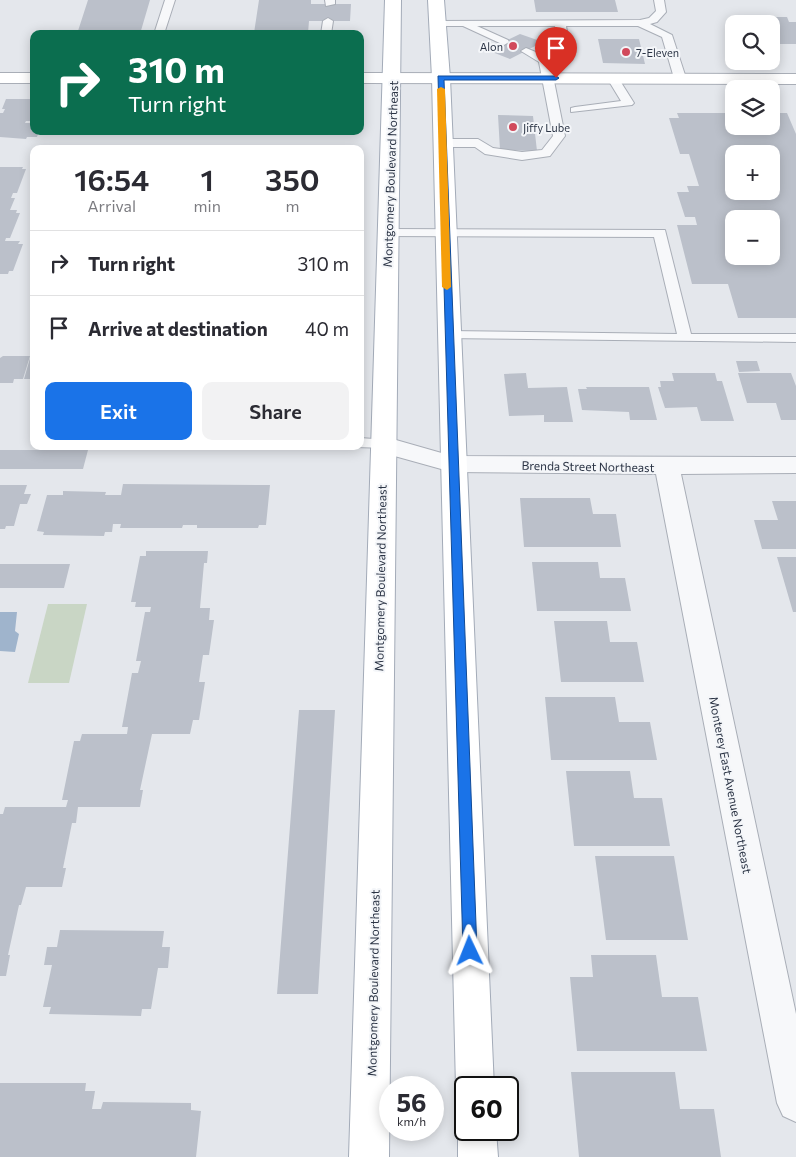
<!DOCTYPE html>
<meta charset="utf-8">
<style>
:root{--surface:#fff;--page:#f2f2f3;--text:#2b2b33;--muted:#7c7c81;--line:#e1e1e2;--accent:#1a73e8}
body{margin:0;font-family:Commissioner,sans-serif;background:var(--page);color:var(--text);height:100vh;display:flex;flex-direction:column;font-size:19px;white-space:nowrap}
*{box-sizing:border-box;margin:0}
p{font-size:16px;color:var(--muted)}
.icon{flex:none;width:28px;height:28px;fill:none;stroke:currentColor;stroke-width:2;stroke-linecap:round;stroke-linejoin:round}
.map{position:relative;flex:1;overflow:hidden}
.details{position:absolute;left:30px;top:145px;width:334px;height:305px;display:flex;flex-direction:column;background:var(--surface);border-radius:10px;box-shadow:0 2px 12px #0003}
.details>*{flex:none}
.banner{position:absolute;left:30px;top:30px;width:334px;height:105px;border-radius:10px;box-shadow:0 2px 12px #0003;background:#0b6e4f;color:#fff;overflow:hidden}
.controls{position:absolute;left:725px;top:15px;display:grid;gap:10px}
.controls a{display:grid;place-items:center;width:55px;height:55px;border-radius:10px;background:var(--surface);box-shadow:0 2px 12px #0003;font-size:25px}
.speed{position:absolute;left:379px;top:1076px;display:flex;gap:10px;font-size:25px;font-weight:700;text-align:center}
.speed>*{display:grid;place-content:center;width:65px;height:65px;border-radius:50%;background:var(--surface);box-shadow:0 2px 12px #0003;line-height:1}
.speed small{font-size:12px;font-weight:400}
.speed .limit{border:2px solid #111;border-radius:8px;background:#fff;color:#111}
.pin{position:absolute;display:grid;place-items:center;width:42px;height:42px;color:#fff;margin:-51px -21px;border-radius:50% 50% 50% 0;rotate:-45deg;box-shadow:0 0 5px #0007}
.pin .icon{rotate:45deg}
.me{position:absolute;width:55px;margin:-28px;rotate:358deg;stroke-linejoin:round;filter:drop-shadow(0 0 4px #0008)}
.turn{display:flex;align-items:center;gap:18px;height:105px;padding:0 15px;font-size:22px}
.turn .icon{width:65px;height:65px;stroke-width:2.5}
.turn b{display:block;font-size:35px;line-height:42px}
.eta{display:flex;justify-content:space-evenly;align-items:center;height:85px;text-align:center}
.eta b{font-size:30px;font-weight:600;line-height:35px}
.cta{display:flex;gap:10px;margin-top:auto;padding:10px 15px}
.cta a{flex:1;height:58px;border-radius:10px;background:var(--accent);color:#fff;font-size:20px;font-weight:600;line-height:58px;text-align:center}
.cta a+a{background:var(--page);color:var(--text)}
ul{padding:0;list-style:none}
li{display:flex;align-items:center;gap:15px;height:65px;padding:0 15px;border-top:1px solid var(--line)}
li div{flex:1}
li b{display:block;font-size:19px}
li em{font-style:normal}
.map>svg:first-child{display:block}
.green{fill:#c9d6c5}
.water{fill:#9fb4cc}
.building{fill:#bbc0ca;fill-rule:evenodd}
.lines{fill:none;stroke-linecap:round;stroke-linejoin:round}
.lane-casing{stroke:#a9aeb7;stroke-width:2}
.street-casing{stroke:#a9aeb7;stroke-width:2}
.secondary-casing{stroke:#a9aeb7;stroke-width:2}
.primary-casing{stroke:#a3abb8;stroke-width:2}
.lane{fill:#f7f8fa;fill-rule:evenodd}
.street{fill:#f7f8fa;fill-rule:evenodd}
.secondary{fill:#fff;fill-rule:evenodd}
.primary{fill:#fff;fill-rule:evenodd}
.route{fill:#1a73e8;stroke:#114b97}
.slow{fill:#f59e0b}
.poi-dot{fill:#d1495b;stroke:#f4f6f9;stroke-width:2}
.labels{text-anchor:middle;dominant-baseline:central;stroke-width:4;stroke-linejoin:round;paint-order:stroke}
.far-poi-label{font-size:11px;fill:#2b3445;stroke:#f4f6f9;text-anchor:start}
.street-label{font-size:12px;fill:#2b3445;stroke:#f4f6f9}
</style>
<div class="map">
<svg width="796" height="1157" viewBox="0 0 796 1157">
<rect width="100%" height="100%" fill="#e4e7ec"/>
<path class="green" d="M48,604H87L69,683H28Z"/>
<path class="water" d="M0,612H17L15,631L19,634L15,652L0,651Z"/>
<path class="building" d="M88,0H150L140,34H77Z
M259,0H311V4H351L350,21H309L308,33H254Z
M534,0H615L618,12H536Z
M757,17H787L789,22H796V44H771V24H761Z
M520,34L543,42L510,59L487,50Z
M598,39H639L645,64L603,63Z
M6,99H34V110L31,117H34L32,121H26L25,123H34V131H39L37,137H27L26,139L0,137V113H3L5,109H2Z
M677,113H734V126H771V113H787L796,134V318H738L728,284H692L677,225H697L695,217H685L677,192H689L687,186H699L689,154H680L669,118H679ZM734,154H771V191H734ZM734,219H771V256H734Z
M498,115L533,116L537,151L500,150Z
M0,167H23L22,169H26L17,193H13L11,198H15L10,210H17L16,213H20L10,238H6L5,241H20L18,244H23L13,271H9L8,274H0Z
M33,348L34,379H24Z
M3,356H30L23,379H14L13,383H0V358Z
M736,361H757L760,371L739,372Z
M526,373L528,388L567,387L573,422H544V415L509,416L504,374Z
M672,373H715L717,381H722L734,421H701L697,407L665,408L658,387H661L660,381H674Z
M738,373H791L796,386V420H781L776,403H747Z
M586,387H649L657,420H630L629,412L582,410L578,389H587Z
M0,450H88L83,469H0Z
M123,484L270,485L266,525H259L258,528H197V525H183L182,528H120L121,524H113L112,532H105L104,536L43,535L44,532L37,531L47,495H63V491L106,492L105,495H121Z
M0,485H27L24,494H31L27,504H20L14,526H6L5,529H0Z
M520,498H590L593,514H616L621,547H524Z
M772,501H796V549H762L754,520H778Z
M146,551H208L207,563H204L200,608H210L209,620H214L209,655H203L201,668L199,682H205L199,720H193L190,734H152L140,790H143L140,807H78L76,823H72L63,868H66L62,887H26L21,905H19L8,955H10L6,976H0V814H3L5,807H66L68,800H62L74,741H80L82,734H127L128,727H122L132,673H138L141,661H136L145,612H150L151,607H135L136,602H131L140,556H146Z
M777,557H796V612H793Z
M532,562H598L600,578H625L631,611H537Z
M0,564H70L64,588H0Z
M554,621H607L610,642H637L644,682H561Z
M545,697H615L619,722H650L657,760H551Z
M299,710H335L318,994H277Z
M566,771H630L634,798H662L670,846H574Z
M595,856H674L688,940H606Z
M60,930L164,931L162,947H170L168,968H158L151,1009H142L141,1016L49,1014L51,1007H43L52,965H44L47,947H57Z
M591,955H656L662,997H698L707,1051H577L570,977H593Z
M571,1072H675L680,1109H714L721,1157H579Z
M0,1083H86L85,1091H95L92,1109H101L103,1102L191,1103V1110L201,1111L196,1157H0Z"/>
<g class="lines">
<g class="lane-casing">
<path id="lane" d="M165,0H175L164,34H154Z
M325,0H335V4L326,6Z
M654,0H664L666,12L657,22L650,24L672,35L686,78L684,80L680,81L674,78L662,37L638,26H566L569,43L550,61L565,136L550,156L522,160L485,154L475,147H442L436,143L442,139H478L493,148L522,152L542,150L553,136L539,62L521,51L526,48L543,55L559,42L555,26H477L508,40L509,42L504,45L463,26H437L433,25V21L640,20L649,18L656,11Z
M328,18L333,21L331,34H321L323,21Z
M613,75L617,76L634,103L632,105L571,112V108L575,107L621,101L607,78Z
M388,229L665,230L691,334H796V342L443,338L441,335L443,332L448,331L677,334L654,237L383,236L381,233Z
M360,438L388,440L390,444L388,448L354,447L360,446Z"/>
</g>
<g class="street-casing">
<path id="street" d="M382,436L452,456L796,457V473L681,474L796,1014V1122L783,1116L777,1103L656,474L452,472L373,450L370,444L373,438Z"/>
</g>
<g class="secondary-casing">
<path id="secondary" d="M0,73H34V83H0Z
M360,73L796,74V84L360,83Z"/>
</g>
<g class="primary-casing">
<path id="primary" d="M385,0H401L389,1157H349Z
M428,0H444L450,78L494,1088H465V1102L462,1101L456,1088L432,78Z
M463,1116H465V1130H496L498,1157H458V1130Z"/>
</g>
<use href="#lane" class="lane"/>
<use href="#street" class="street"/>
<use href="#secondary" class="secondary"/>
<use href="#primary" class="primary"/>
</g>
<path class="route" d="M438,76H556L559,78L556,80H444L477,951L475,956L470,958L465,956L463,951Z"/>
<path class="slow" d="M441,87L445,89L451,287L447,290L442,287L437,89Z"/>
<g class="poi-dot">
<circle cx="513" cy="46" r="5"/>
<circle cx="626" cy="52" r="5"/>
<circle cx="513" cy="127" r="5"/>
</g>
<g class="labels">
<g class="far-poi-label">
<text x="503" y="46" text-anchor="end">Alon</text>
<text x="636" y="52">7-Eleven</text>
<text x="523" y="127">Jiffy Lube</text>
</g>
<g class="street-label">
<text transform="translate(390 174) rotate(-88)">Montgomery Boulevard Northeast</text>
<text transform="translate(588 466) rotate(1)">Brenda Street Northeast</text>
<text transform="translate(380 578) rotate(-89)">Montgomery Boulevard Northeast</text>
<text transform="translate(731 785) rotate(79)">Monterey East Avenue Northeast</text>
<text transform="translate(373 983) rotate(-89)">Montgomery Boulevard Northeast</text>
</g>
</g>
</svg>
<div class="controls">
<a><svg class="icon" aria-label="search" viewBox="0 0 24 24"><circle cx="10" cy="10" r="6"/><path d="M15 15l6 6"/></svg></a>
<a><svg class="icon" aria-label="layers" viewBox="0 0 24 24"><path d="M12 4l9 5-9 5-9-5zM3 14l9 5 9-5"/></svg></a>
<a>+</a>
<a>−</a>
</div>
<div class="speed"><div>56<small>km/h</small></div><div class="limit">60</div></div>
<div class="pin" style="left:556px;top:78px;background:#d93025"><svg class="icon" aria-label="arrive" viewBox="0 0 24 24"><path d="M6 21V4h12l-3 4 3 4H6"/></svg></div>
<svg class="me" style="left:470px;top:951px" viewBox="-20 -20 40 40"><path d="M0-17L14 15 0 8-14 15z" fill="#1a73e8" stroke="#fff" stroke-width="4"/></svg>
<div class="banner">
<div class="turn"><svg class="icon" aria-label="right" viewBox="0 0 24 24"><path d="M7 20v-9h11M14 6l5 5-5 5"/></svg><div><b>310 m</b>Turn right</div></div>
</div>
<section class="details">
<div class="eta">
<div><b>16:54</b><p>Arrival</p></div>
<div><b>1</b><p>min</p></div>
<div><b>350</b><p>m</p></div>
</div>
<ul>
<li><svg class="icon" aria-label="right" viewBox="0 0 24 24"><path d="M7 20v-9h11M14 6l5 5-5 5"/></svg><div><b>Turn right</b></div><em>310 m</em></li>
<li><svg class="icon" aria-label="arrive" viewBox="0 0 24 24"><path d="M6 21V4h12l-3 4 3 4H6"/></svg><div><b>Arrive at destination</b></div><em>40 m</em></li>
</ul>
<div class="cta"><a>Exit</a><a>Share</a></div>
</section>
</div>
